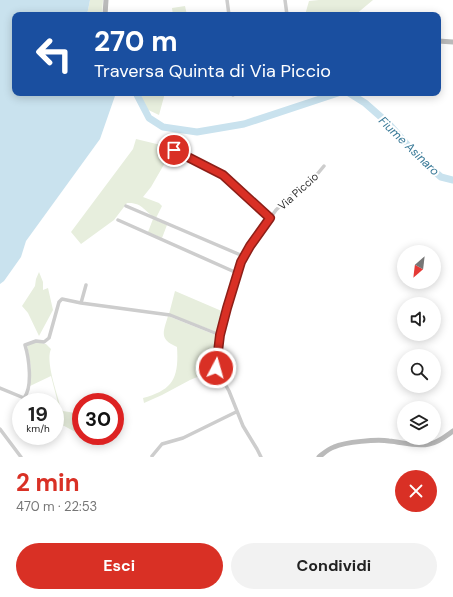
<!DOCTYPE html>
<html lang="it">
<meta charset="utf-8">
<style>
:root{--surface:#fff;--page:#f2f2f2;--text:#222;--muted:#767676;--accent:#d93025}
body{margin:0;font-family:"DM Sans",sans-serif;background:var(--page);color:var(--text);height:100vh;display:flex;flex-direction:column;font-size:15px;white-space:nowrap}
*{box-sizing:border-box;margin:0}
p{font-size:13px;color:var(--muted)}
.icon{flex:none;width:22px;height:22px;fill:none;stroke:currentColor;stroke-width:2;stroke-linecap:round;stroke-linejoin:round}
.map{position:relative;height:457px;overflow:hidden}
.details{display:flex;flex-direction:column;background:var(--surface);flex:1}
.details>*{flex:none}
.banner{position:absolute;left:12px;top:12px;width:429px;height:84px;border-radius:8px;box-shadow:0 2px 10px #0003;background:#1a4fa0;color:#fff;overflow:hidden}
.needle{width:26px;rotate:208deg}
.tools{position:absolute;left:397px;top:245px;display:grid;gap:8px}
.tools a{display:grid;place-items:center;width:44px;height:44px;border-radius:50%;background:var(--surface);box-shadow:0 2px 10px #0003;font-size:20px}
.speed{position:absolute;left:12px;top:393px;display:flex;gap:8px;font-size:20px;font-weight:700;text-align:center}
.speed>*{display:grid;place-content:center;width:52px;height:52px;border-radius:50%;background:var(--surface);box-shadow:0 2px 10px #0003;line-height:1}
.speed small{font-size:10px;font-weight:400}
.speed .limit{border:6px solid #d22;background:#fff;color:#111}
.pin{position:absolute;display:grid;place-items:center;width:34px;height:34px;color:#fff;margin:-17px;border:2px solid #fff;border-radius:50%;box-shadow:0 1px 4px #0007}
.me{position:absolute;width:44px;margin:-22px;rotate:6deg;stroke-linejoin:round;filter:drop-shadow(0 0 3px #0008)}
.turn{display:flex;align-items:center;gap:14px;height:84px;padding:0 16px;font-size:18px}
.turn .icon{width:52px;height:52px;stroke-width:2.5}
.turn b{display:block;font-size:28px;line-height:34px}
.round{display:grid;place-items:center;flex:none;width:42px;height:42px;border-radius:21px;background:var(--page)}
.overview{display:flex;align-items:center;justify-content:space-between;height:68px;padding:0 16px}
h1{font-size:24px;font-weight:700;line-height:30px;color:var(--accent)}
.primary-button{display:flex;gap:8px;margin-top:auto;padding:8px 16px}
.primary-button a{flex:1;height:46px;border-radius:24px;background:var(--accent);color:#fff;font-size:16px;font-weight:700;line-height:46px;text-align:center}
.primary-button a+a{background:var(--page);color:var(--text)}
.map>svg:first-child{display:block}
.green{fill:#e7eedd}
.water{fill:#c9e2ee}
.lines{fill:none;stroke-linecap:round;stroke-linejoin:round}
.river{stroke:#c9e2ee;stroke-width:7}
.street{stroke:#cdcdcd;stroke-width:3.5}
.secondary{stroke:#bababa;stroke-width:5}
.route-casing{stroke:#8d1f18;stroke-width:10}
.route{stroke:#d93025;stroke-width:7}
.labels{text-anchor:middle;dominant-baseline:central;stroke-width:4;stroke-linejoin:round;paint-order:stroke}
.street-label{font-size:11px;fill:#303030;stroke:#fff}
.water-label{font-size:12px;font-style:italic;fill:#397997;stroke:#fff}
</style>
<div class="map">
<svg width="453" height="457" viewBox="0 0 453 457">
<rect width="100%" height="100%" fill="#fff"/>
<path class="green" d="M90,0H103L102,15H87Z
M319,0H373L355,15H305L309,1Z
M185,6L187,15H173L172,8Z
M133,93H165L159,115L140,106Z
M136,139L165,146L177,142L151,187L143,197L159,203L162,206L156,218C144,212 143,202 127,203L114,220L81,244L71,232L133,149Z
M153,219L167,225L162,238L148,232Z
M39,272L43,282V290L48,288L53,310L39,336L28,313L22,306L35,286L36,279Z
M175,291L224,312L220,332H217L169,314Z
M168,316L218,336L219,340H216L215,343L218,344C216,353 214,363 215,372L212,371L190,380L162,395L144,403L143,398C173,390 179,378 177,347C159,339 163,333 168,316Z
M35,342L46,344L51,349C45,362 58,395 61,409L63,411L81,414V435L55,421V411H60L51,376L30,386L31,367L27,345Z"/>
<path class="water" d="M0,0H90L87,15H15V93H116L100,139L26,241L21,257L4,281L0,284Z"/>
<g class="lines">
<path class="river" d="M136,93L149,118L163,127L197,132L244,124L338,93
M349,93L365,103L389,124L419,158L441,177L453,180"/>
<path class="street" d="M227,0L229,15
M285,0L287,15
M233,95V93
M174,150L223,175L270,218
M126,206L243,256
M118,220L237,273
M86,285L81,303L170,315L220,335
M0,388L24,398C33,387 29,358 25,345L36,341L44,342L49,338L59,302L62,299L81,303
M0,429L21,457
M152,456L162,444L183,438L236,412
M261,457L257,449L243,426L229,391L216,368L220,335L227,308L243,256L276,210L296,191L314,178L324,166"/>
<path class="secondary" d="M105,15L106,0
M438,41L453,42
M319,457C324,453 328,449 334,447C345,442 377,439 389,441C402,442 416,447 429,444C438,443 446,436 453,431"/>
</g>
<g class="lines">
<g class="route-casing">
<path id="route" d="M174,150L223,175L270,218L250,246L241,262L227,308L220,335L216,368"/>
</g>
<use href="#route" class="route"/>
</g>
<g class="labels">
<g class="street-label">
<text transform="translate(298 191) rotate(-42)">Via Piccio</text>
</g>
<g class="water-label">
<text transform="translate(409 146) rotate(44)">Fiume Asinaro</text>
</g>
</g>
</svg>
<div class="tools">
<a><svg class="needle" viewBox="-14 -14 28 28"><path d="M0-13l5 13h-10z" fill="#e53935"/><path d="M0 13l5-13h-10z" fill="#767676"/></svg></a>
<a><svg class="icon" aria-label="sound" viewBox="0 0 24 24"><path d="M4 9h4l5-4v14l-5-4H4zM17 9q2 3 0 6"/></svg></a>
<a><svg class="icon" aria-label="search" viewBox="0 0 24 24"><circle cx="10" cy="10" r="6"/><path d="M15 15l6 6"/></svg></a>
<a><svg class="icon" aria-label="layers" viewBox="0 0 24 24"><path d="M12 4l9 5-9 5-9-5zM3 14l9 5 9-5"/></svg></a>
</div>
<div class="speed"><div>19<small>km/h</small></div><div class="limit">30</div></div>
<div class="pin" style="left:174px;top:150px;background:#d93025"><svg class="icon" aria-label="arrive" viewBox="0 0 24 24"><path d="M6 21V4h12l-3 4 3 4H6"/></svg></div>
<svg class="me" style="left:216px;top:368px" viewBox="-20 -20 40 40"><circle r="17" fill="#d93025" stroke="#fff" stroke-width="3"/><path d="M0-11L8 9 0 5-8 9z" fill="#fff"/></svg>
<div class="banner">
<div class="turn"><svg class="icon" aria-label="left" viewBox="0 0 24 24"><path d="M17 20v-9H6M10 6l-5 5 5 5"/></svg><div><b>270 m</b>Traversa Quinta di Via Piccio</div></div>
</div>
</div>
<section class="details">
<div class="overview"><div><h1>2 min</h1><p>470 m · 22:53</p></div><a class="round" style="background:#d93025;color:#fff"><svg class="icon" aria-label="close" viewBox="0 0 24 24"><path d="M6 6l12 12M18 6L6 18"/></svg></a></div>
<div class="primary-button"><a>Esci</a><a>Condividi</a></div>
</section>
